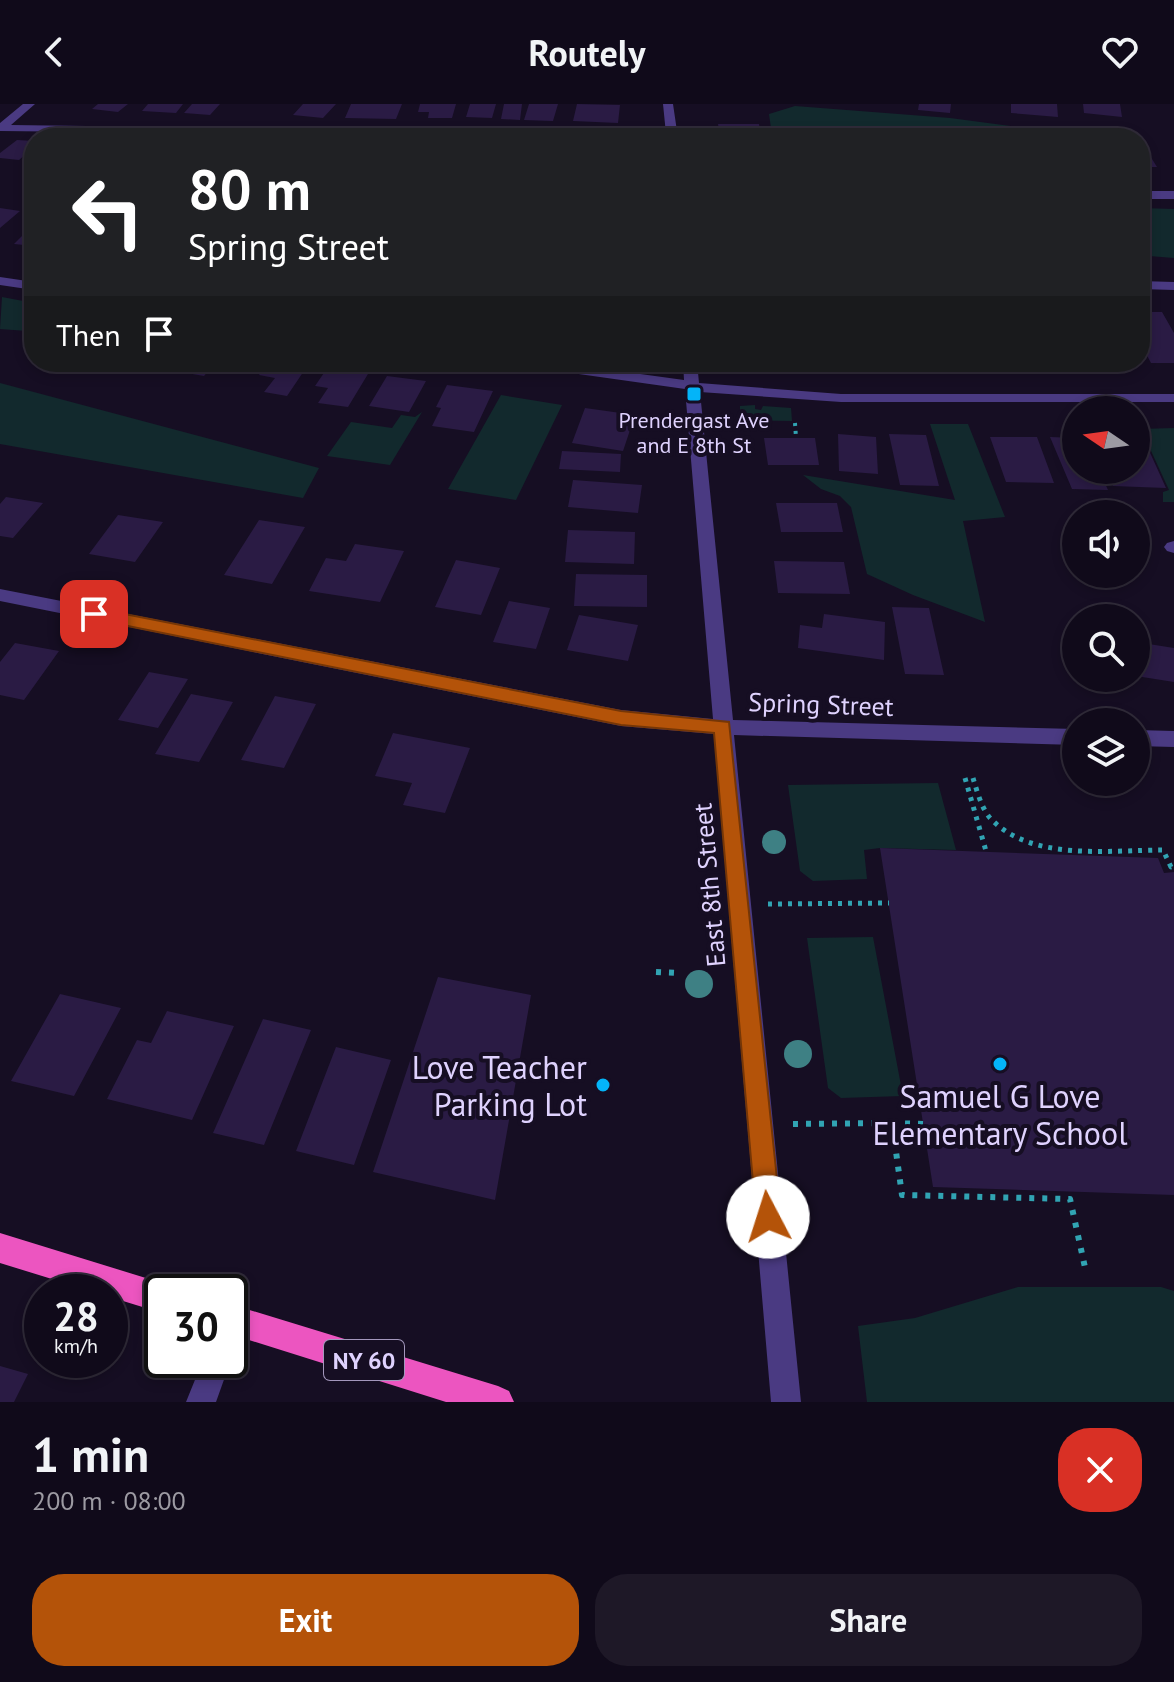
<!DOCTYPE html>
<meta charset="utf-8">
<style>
:root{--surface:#100a1a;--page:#1e1827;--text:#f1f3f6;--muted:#9c9aa2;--line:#302b39;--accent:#b45309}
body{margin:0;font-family:"PT Sans",sans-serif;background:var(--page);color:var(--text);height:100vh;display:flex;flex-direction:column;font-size:30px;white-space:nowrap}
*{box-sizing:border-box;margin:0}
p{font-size:26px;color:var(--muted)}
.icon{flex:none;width:44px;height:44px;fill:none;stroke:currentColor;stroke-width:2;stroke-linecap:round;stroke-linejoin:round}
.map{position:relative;height:1298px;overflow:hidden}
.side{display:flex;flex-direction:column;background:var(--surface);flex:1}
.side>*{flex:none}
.top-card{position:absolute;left:24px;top:24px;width:1126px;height:244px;border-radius:32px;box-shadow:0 4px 12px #0003,0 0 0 2px var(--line);background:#202124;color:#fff;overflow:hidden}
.needle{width:52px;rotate:283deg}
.controls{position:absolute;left:1062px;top:292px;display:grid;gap:16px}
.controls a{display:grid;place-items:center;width:88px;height:88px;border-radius:50%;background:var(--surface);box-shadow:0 4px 12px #0003,0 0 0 2px var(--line);font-size:40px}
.speed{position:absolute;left:24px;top:1170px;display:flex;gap:16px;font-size:40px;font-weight:700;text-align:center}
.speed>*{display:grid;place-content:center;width:104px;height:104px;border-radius:50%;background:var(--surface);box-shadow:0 4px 12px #0003,0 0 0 2px var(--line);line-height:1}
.speed small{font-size:20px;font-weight:400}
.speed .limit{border:4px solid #111;border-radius:12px;background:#fff;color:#111}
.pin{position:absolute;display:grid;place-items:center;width:68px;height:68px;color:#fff;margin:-34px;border-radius:16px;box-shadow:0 4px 12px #0006}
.me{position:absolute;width:88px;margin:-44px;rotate:355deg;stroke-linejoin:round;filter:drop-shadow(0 0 6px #0008)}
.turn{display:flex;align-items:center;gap:28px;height:168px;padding:0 32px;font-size:36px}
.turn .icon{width:104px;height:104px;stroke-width:2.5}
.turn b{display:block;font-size:56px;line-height:68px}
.then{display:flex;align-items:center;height:76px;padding:0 32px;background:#0003;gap:16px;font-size:30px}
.round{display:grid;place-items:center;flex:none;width:84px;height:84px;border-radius:32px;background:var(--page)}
.summary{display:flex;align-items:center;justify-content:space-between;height:136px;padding:0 32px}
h1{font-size:48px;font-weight:700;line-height:60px}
.button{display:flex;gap:16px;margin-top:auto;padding:16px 32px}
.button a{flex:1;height:92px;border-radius:32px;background:var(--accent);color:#fff;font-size:32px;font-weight:700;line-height:92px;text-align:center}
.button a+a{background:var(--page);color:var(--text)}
header{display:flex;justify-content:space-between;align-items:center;height:104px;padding:0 32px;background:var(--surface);font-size:36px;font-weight:700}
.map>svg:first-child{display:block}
.green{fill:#12292d}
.building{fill:#2a1b44}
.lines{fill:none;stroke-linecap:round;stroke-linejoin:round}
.path-far2{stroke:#31a4b3;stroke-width:4;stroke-dasharray:3 5;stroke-linecap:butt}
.path-far1{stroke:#31a4b3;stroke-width:5;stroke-dasharray:4 6;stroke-linecap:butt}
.path{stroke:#31a4b3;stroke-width:6;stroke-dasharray:5 8;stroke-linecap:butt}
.minor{fill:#4a3a82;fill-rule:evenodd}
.trunk{fill:#ec55c0;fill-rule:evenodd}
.tree{fill:#3e8084}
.route{fill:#b45309;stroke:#753606;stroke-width:2}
.poi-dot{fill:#04b4f8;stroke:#160e23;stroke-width:3}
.labels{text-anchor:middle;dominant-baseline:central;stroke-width:8;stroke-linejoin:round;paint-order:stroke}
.far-poi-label{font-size:22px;fill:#dfd2fe;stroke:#160e23}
.shield{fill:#160e23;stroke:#a397bc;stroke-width:2}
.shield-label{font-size:24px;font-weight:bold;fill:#dfd2fe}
.street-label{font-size:26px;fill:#dfd2fe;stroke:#160e23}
.near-poi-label{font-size:32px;fill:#dfd2fe;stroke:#160e23;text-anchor:end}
</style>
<header><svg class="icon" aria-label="back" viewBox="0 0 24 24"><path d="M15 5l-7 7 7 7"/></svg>Routely<svg class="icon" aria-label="heart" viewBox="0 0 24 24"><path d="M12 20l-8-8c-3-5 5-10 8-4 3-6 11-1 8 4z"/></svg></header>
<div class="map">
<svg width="1174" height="1298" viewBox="0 0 1174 1298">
<rect width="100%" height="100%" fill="#160e23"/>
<path class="green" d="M795,2L950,14L1025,24L1023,34H962L771,24L769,10Z
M1140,104L1174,105V154L1149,152L1140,139Z
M2,193L34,199V221L27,227L0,225Z
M0,279L319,364L303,394L0,340Z
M501,291L562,301L516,396L448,385Z
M755,301V305L761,306L763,302L791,304L792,317L740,316V302Z
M422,308L390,361L327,352L351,318L392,324L401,311L415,313Z
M930,320H968L1005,413L963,417L985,518L913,491L867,470L851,403L840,392L821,385L803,371L955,396Z
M1174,324V398H1163V388L1169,386L1141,325Z
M938,679L956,746L880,744L864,746L867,775L813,777L800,767L788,681Z
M873,833L903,992L841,994L828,984L807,834Z
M1018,1183H1161L1174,1187V1298H867L858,1222L915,1214Z"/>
<path class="building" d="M98,0H128L118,8L92,5Z
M148,0H183L176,9L142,7Z
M192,0H220L210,11L184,9Z
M303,0H336L323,14L293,11Z
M351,0H402L396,15L345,14Z
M420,0H456L452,14H428L429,8H418Z
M470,0H496L492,14L466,13Z
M504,0H522L520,16L501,15Z
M529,0H558L553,17L524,16Z
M577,0L620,1L618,19L573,17Z
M919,0H951L950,9L918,6Z
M1011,0H1057L1058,13L1011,9Z
M1083,0H1120L1122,13L1084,9Z
M718,20H759L761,32H720Z
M17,36L34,37V43L19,56L0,54V49Z
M1140,47H1147L1157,63H1140Z
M0,104L20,107L0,124Z
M30,124L34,125V142L14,140Z
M1140,208H1162L1174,229V259H1151L1140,238Z
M157,258H216L204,272L152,263Z
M268,258H310L287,292L264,288L275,274L259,271Z
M330,260L371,265L348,303L318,299L328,284L315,282Z
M387,272L426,277L409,308L369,302Z
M447,281L493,287L474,328L432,322L441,304L436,303Z
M585,304L635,311L623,347L572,339Z
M838,330L876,333L878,370L839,367Z
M889,330L926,331L939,382L900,381Z
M990,333H1037L1054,379L1006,378Z
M1050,333L1076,334V366H1099L1108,386L1072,385Z
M764,334H815L819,361H768Z
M1136,341L1147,342L1166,384L1113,382L1107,366H1136Z
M562,347L621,350L620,368L559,365Z
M573,376L642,381L638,409L568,403Z
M6,393L43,399L13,434L0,432V400Z
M776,399H837L843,428H781Z
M118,411L163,418L135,458L89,450Z
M259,416L305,423L272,480L224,471Z
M568,426L635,428L634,460L565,458Z
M355,440L404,447L380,498L309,487L326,454L346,457Z
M456,456L500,464L481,511L435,503Z
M774,457L844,458L850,490L778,489Z
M576,470L647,471V503L574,502Z
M509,497L550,504L536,545L493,538Z
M892,503L929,504L944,571L905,570Z
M824,510L885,518L884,556L798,544L800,521L822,524Z
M579,511L638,521L628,557L567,546Z
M1136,538L1174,544V578L1136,572Z
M15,539L59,547L24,596L0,591V558Z
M149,568L188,575L158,624L118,616Z
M191,590L233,598L199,658L155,650Z
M275,592L316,600L284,664L241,656Z
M393,629L470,644L445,709L403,701L412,679L375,672Z
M880,744L1158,754L1164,769L1174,768V1091L933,1083Z
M438,873L531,891L495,1096L373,1068Z
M60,890L121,904L74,992L11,977Z
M167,907L234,922L192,1016L107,995L137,936L151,939Z
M263,915L311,926L264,1041L213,1029Z
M336,943L391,956L354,1061L296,1047Z
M0,1262L28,1270L14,1298H0Z"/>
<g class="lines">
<path class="path-far2" d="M795,319L796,334"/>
<path class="path-far1" d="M965,674L986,747
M973,674C977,687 981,703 990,714C1031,758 1110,746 1163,746L1171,763L1174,762
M768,800L889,799"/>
<path class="path" d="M656,868L677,869
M892,1019L923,1020
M793,1020L892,1019L902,1091L1070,1095L1086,1168"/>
<path class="minor" d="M23,0H35L11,21L666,30L663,0H673L678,34L0,27V19Z
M1140,87H1174V95H1140Z
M0,173L34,178V186L0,181Z
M1140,177L1174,178V186L1140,185Z
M515,258H553L684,276L683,258H697L699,279L841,290H1174V298H841L700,288L733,616L1076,625V641L734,631L801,1298H771L714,630L621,622L0,497V485L621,606L713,615L685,285L522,262Z
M1174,437V449L1167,447L1164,443L1167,439Z
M1136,626L1174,627V643L1136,642Z
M230,1253L231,1256L216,1298H186L203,1256H230Z"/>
<path class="trunk" d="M0,1129L162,1179L173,1183L175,1188H162V1209L110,1193V1188H94L0,1159Z
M230,1200L498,1282L509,1287L514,1298H446L230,1230Z"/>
</g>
<g class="tree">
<circle cx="774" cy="738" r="12"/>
<circle cx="699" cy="880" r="14"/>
<circle cx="798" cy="950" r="14"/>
</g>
<path class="route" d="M94,504L621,607L729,618L781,1113L777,1122L768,1125L760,1122L756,1113L714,629L621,621L88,514L86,510Z"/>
<g class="poi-dot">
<rect x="686" y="282" width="16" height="16" rx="4"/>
<circle cx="1000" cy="960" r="8"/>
<circle cx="603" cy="981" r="8"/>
</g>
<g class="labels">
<g class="far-poi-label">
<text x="694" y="316">Prendergast Ave<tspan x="694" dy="25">and E 8th St</tspan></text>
</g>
<rect class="shield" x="324" y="1236" width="80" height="40" rx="6"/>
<g class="shield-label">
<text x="364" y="1256">NY 60</text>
</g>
<g class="street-label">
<text transform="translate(821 600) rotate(2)">Spring Street</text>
<text transform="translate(709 781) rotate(-95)">East 8th Street</text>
</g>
<g class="near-poi-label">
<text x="587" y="963">Love Teacher<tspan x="587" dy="37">Parking Lot</tspan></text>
<text x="1000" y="992" text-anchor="middle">Samuel G Love<tspan x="1000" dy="37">Elementary School</tspan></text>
</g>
</g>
</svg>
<div class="controls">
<a><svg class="needle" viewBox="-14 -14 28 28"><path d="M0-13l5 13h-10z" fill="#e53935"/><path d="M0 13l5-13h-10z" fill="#9c9aa2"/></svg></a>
<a><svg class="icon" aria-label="sound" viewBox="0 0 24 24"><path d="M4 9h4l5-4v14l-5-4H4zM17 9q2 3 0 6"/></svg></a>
<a><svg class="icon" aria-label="search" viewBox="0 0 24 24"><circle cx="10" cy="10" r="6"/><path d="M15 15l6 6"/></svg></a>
<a><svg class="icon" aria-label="layers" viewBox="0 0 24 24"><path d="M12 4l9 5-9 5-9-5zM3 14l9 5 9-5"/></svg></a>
</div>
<div class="speed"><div>28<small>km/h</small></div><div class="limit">30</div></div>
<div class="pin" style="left:94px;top:510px;background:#d93025"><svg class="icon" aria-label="arrive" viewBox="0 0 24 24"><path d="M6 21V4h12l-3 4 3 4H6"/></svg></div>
<svg class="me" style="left:768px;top:1113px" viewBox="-20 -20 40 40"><circle r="19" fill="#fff"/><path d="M0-13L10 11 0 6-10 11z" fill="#b45309"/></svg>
<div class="top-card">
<div class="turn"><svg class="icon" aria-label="left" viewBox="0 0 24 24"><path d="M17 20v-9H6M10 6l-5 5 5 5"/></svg><div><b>80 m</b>Spring Street</div></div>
<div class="then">Then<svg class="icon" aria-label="arrive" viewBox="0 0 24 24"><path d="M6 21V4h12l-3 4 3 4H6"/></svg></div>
</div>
</div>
<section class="side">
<div class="summary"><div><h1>1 min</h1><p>200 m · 08:00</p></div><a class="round" style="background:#d93025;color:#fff"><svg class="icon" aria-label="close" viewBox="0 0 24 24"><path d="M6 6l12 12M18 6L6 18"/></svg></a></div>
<div class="button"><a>Exit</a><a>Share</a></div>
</section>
